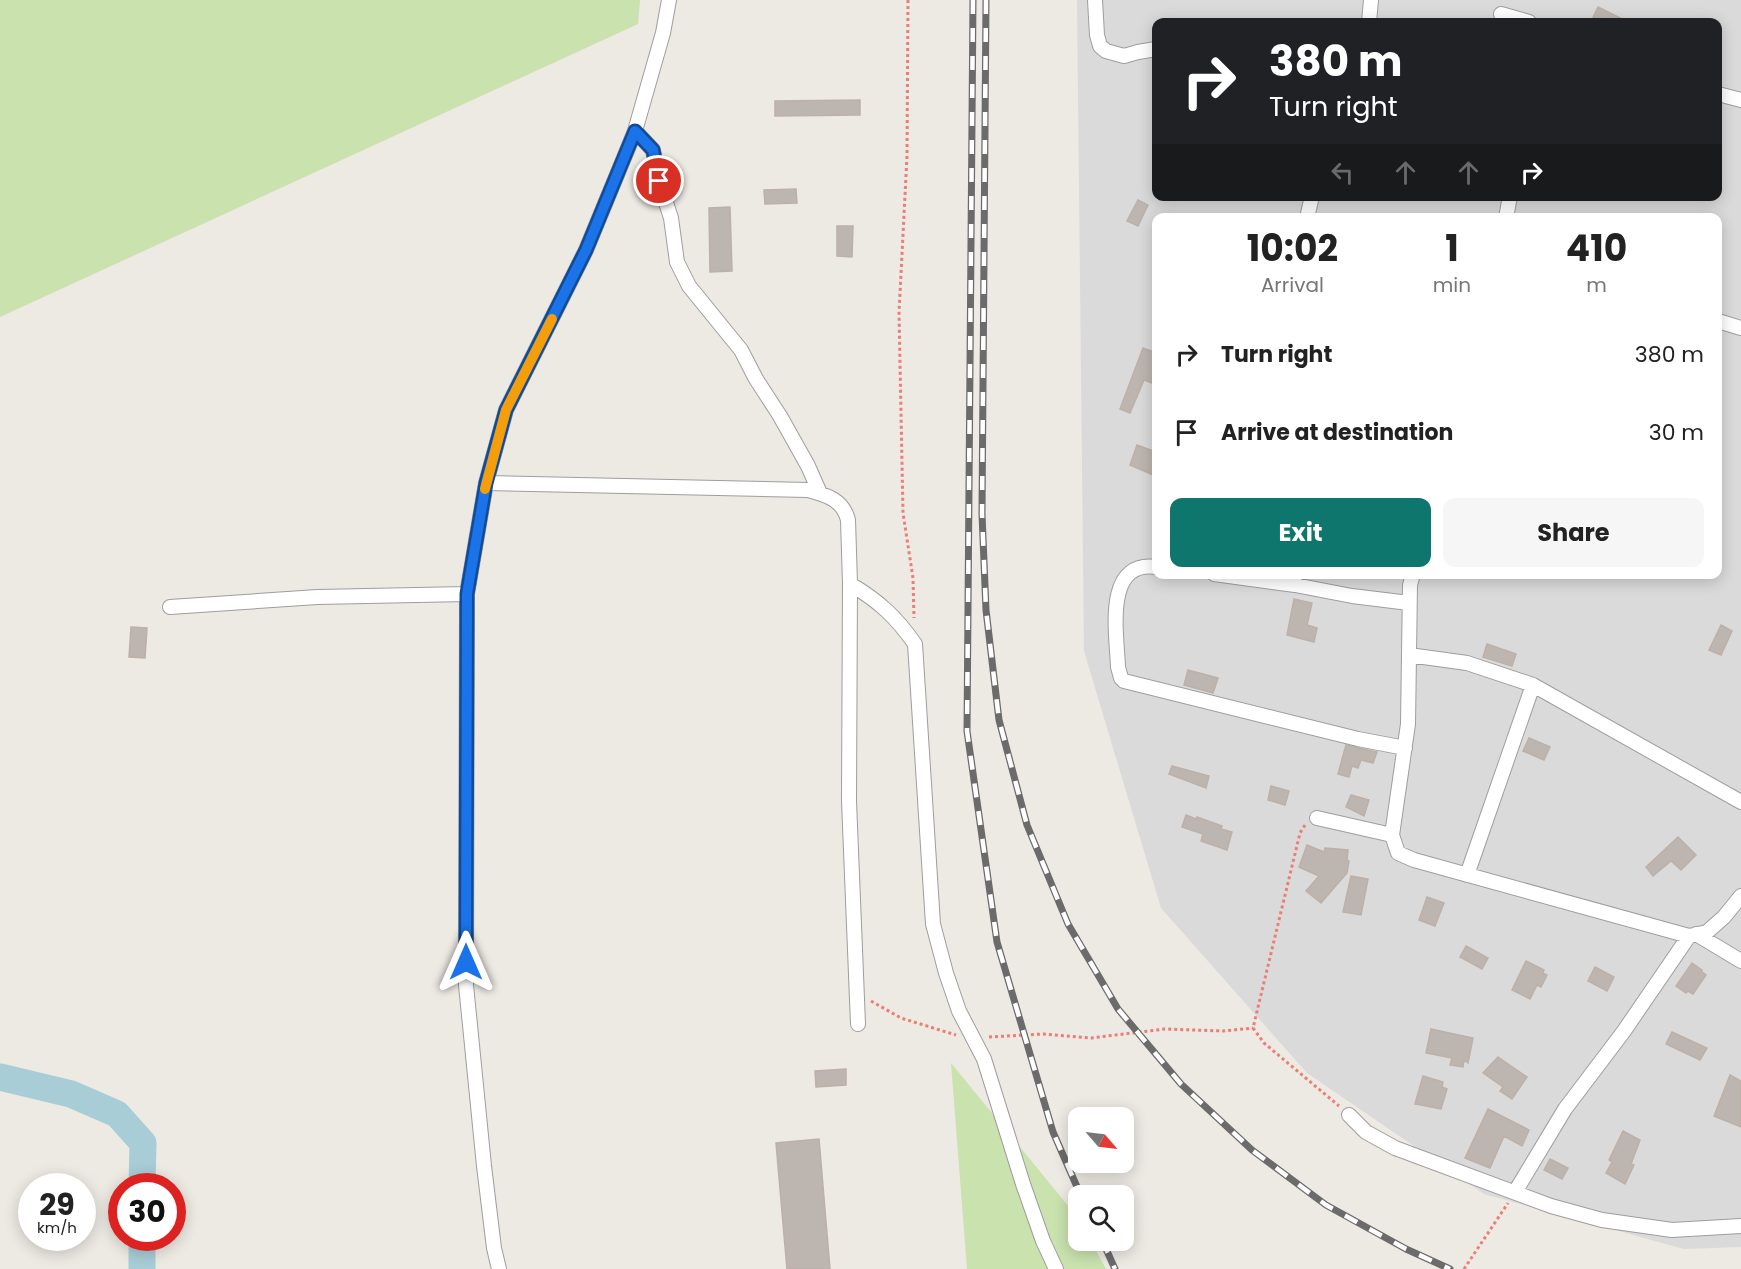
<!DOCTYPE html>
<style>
:root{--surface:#fff;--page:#f6f6f6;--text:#222;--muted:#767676;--accent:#0f766e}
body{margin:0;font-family:Poppins,sans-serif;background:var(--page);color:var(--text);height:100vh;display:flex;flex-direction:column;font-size:22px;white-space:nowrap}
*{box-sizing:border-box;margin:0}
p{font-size:20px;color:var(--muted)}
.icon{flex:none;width:33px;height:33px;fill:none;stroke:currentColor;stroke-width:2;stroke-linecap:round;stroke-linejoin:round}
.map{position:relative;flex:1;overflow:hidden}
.side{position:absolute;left:1152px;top:213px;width:570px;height:366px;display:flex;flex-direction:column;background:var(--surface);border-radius:12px;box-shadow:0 3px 15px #0003}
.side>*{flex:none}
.hud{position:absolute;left:1152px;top:18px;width:570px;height:183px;border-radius:12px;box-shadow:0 3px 15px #0003;background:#202124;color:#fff;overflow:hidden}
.needle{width:39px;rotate:118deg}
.buttons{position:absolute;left:1068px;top:1107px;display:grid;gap:12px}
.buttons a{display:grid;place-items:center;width:66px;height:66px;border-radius:12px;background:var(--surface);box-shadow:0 3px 15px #0003;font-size:30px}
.speed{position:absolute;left:18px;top:1173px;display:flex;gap:12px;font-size:30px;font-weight:700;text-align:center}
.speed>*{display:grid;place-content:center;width:78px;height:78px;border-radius:50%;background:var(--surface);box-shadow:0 3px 15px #0003;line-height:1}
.speed small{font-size:15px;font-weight:400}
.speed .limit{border:9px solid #d22;background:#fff;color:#111}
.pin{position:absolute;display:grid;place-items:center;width:51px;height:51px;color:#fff;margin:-26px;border:3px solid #fff;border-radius:50%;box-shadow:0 2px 6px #0007}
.me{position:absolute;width:66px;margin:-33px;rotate:0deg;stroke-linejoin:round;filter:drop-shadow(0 0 4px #0008)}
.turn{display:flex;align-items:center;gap:21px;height:126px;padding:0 18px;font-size:27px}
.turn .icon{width:78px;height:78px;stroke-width:2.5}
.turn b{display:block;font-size:42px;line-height:51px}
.lanes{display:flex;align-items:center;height:57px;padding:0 18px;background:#0003;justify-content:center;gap:30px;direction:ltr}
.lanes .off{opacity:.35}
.eta{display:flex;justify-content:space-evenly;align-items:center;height:102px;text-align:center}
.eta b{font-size:36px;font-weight:700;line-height:42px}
.cta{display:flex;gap:12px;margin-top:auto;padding:12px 18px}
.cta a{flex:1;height:69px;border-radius:12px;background:var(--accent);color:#fff;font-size:24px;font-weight:700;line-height:69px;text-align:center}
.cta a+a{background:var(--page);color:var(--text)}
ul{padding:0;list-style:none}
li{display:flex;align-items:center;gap:18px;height:78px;padding:0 18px}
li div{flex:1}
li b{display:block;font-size:22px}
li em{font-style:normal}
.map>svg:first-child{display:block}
.residential{fill:#dbdada;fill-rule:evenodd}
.grass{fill:#c9e2ae}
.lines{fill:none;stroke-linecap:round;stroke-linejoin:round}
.river{stroke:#a8cdd6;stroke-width:27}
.building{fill:#bdb5b0;stroke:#bdb0a7;stroke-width:1.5}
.minor-casing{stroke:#9e9e9e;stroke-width:16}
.path{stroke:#eb7e76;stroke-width:3;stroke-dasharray:3 3;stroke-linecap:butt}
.minor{stroke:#fff;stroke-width:14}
.rail-casing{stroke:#6b6b6b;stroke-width:7}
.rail{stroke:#fff;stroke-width:4.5;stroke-dasharray:14;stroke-linecap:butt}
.route-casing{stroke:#114b97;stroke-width:15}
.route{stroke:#1a73e8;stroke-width:10}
.slow{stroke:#f59e0b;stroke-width:10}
</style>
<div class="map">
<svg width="1741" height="1269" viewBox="0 0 1741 1269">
<rect width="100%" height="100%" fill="#ede9e3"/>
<path class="residential" d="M1077,0H1741V1247L1684,1249L1484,1194L1307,1073L1161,908L1084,651ZM1156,22H1718V196H1156ZM1156,218H1718V574H1156Z"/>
<path class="grass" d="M0,0H640L638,24L0,317Z
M951,1063L1078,1218V1240L1091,1241L1106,1269H967Z"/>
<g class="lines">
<path class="river" d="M0,1077L71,1094L117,1114L143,1143L142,1186
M142,1238V1269"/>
</g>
<path class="building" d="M1598,7L1628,22H1591Z
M860,100V115L775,116V101Z
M796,189L797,203L765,204L764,190Z
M1138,200L1148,205L1138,226L1127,221Z
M730,207L732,271L710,272L709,208Z
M837,226H853L852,257L837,256Z
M1143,348L1156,353V371L1152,383L1144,380L1130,413L1120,409Z
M1137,445L1156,452V476L1130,465Z
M1294,599L1312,603L1307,625L1317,628L1314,642L1287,635Z
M1721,625L1732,631L1721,655L1709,650Z
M131,627L147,628L145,658L129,657Z
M1487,644L1516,654L1512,666L1483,657Z
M1188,670L1218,678L1213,693L1184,685Z
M1529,738L1550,747L1544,760L1523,751Z
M1346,745L1377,752L1373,763L1361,760L1358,768L1352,766L1349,777L1338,774Z
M1172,766L1209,776L1206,788L1169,774Z
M1271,786L1289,791L1285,805L1268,800Z
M1351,795L1369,800L1364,816L1346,807Z
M1186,815L1196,819L1197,817L1222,826L1221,829L1232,832L1227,850L1201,841L1203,834L1182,827Z
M1678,837L1696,855L1681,870L1671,861L1653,876L1646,867Z
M1307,845L1324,852L1325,848L1348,850L1347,860L1349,861L1347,873L1321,903L1306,891L1319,876L1299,867Z
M1351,876L1368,879L1361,915L1343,912Z
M1427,897L1444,903L1435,926L1419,920Z
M1466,946L1488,958L1482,969L1460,957Z
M1526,961L1544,970L1543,973L1547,975L1541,987L1537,985L1530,999L1512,990Z
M1692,963L1702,970L1701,971L1706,975L1693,994L1688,991L1686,993L1676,986Z
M1595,967L1614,977L1607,991L1588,981Z
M1431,1029L1473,1038L1468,1063L1464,1060L1463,1067L1450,1065L1452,1058L1426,1053Z
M1672,1032L1707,1048L1700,1060L1666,1044Z
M1498,1057L1527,1077L1512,1099L1500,1091L1503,1087L1483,1073Z
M846,1069V1085L816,1087L815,1071Z
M1730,1075L1741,1081V1127L1714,1116Z
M1423,1076L1443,1082L1442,1087L1447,1089L1441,1109L1415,1104Z
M1488,1109L1529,1130L1522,1146L1504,1136L1490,1168L1465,1158Z
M1623,1131L1640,1140L1631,1164L1634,1165L1625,1184L1606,1173L1612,1162L1609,1160Z
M819,1139L830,1269H787L776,1143Z
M1550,1159L1568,1168L1562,1179L1544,1170Z"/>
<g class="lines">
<g class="minor-casing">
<path id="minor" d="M1095,0L1097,35L1100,46L1106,51L1124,56L1138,52L1156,49
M1501,14L1529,22
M1369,22L1371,0
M1718,94L1741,100
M635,131L653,150L659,181L671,218L677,262L689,286L741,350L756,379L780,416L808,466L820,493
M1307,218L1312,196
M1506,218L1510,196
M1718,321L1741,328
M486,483L808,490C827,495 843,500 848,520L850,584L849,801L858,1024
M1156,567C1103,560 1117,635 1118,667L1121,678L1124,681L1358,739L1405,748
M1214,574L1295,585
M1294,574L1295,585L1352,596L1409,603
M1413,574L1410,585L1408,724L1392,835L1398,853L1414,860L1689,936L1707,932L1724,917L1741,896
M850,584C879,601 896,617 915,644L933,924L946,973L959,1011L984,1059L1023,1184L1043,1241L1056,1269
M170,607L317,597L467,594
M1409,655L1467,663L1533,685L1741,802
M1317,818L1392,835
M1467,875L1533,685
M1696,934L1741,961
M1349,1115L1366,1132L1395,1148L1551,1206L1602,1220L1672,1230L1741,1226
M1515,1192L1565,1109L1624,1031L1689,936
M499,1269L494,1248L484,1166L466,985L467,594L486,483L506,410L586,250L635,131L663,33L669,0"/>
</g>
<path class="path" d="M908,0L907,156L899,313L903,513L913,578L914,618
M1305,825L1300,833L1253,1028L1264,1043L1339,1106
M871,1001L901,1018L956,1035
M989,1037L1043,1034L1091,1038L1165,1029L1223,1031L1253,1028
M1464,1269L1508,1203"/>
<use href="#minor" class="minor"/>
<g class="rail-casing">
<path id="rail" d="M973,0L967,731L997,942L1053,1132L1081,1196
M986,0L982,514L986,610L999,720L1027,825L1068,924L1118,1009L1181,1084L1252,1150L1326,1205L1406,1249L1450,1269
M1102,1240L1115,1269"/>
</g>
<use href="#rail" class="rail"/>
</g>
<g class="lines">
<g class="route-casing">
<path id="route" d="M466,962L467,594L486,483L506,410L586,250L635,131L653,150L659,181"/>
</g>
<use href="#route" class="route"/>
<path class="slow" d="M485,489L506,410L552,319"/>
</g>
</svg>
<div class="buttons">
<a><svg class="needle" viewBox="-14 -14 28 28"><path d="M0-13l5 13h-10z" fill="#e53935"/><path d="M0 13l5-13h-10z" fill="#767676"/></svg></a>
<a><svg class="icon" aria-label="search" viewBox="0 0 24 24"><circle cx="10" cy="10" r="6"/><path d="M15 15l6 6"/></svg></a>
</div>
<div class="speed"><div>29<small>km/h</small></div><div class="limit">30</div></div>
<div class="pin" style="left:659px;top:181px;background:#d93025"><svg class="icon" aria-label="arrive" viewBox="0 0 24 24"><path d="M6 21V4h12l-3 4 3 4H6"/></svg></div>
<svg class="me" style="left:466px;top:962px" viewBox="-20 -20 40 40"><path d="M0-17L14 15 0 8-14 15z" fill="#1a73e8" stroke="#fff" stroke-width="4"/></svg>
<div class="hud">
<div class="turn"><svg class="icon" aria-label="right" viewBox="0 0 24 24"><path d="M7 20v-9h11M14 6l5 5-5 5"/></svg><div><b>380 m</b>Turn right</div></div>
<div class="lanes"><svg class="icon off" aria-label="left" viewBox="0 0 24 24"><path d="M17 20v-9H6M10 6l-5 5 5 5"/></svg><svg class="icon off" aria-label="ahead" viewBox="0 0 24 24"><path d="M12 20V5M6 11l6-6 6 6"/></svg><svg class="icon off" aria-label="ahead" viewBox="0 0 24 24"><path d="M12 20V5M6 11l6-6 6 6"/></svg><svg class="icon" aria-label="right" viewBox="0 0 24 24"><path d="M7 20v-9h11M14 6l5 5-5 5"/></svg></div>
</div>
<section class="side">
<div class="eta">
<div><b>10:02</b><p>Arrival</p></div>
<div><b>1</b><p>min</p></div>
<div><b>410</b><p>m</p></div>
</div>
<ul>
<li><svg class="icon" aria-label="right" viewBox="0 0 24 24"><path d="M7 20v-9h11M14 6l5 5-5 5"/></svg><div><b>Turn right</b></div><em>380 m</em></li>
<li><svg class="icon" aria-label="arrive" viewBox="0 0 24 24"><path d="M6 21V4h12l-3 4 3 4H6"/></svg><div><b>Arrive at destination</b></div><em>30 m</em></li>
</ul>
<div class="cta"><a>Exit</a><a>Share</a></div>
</section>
</div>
